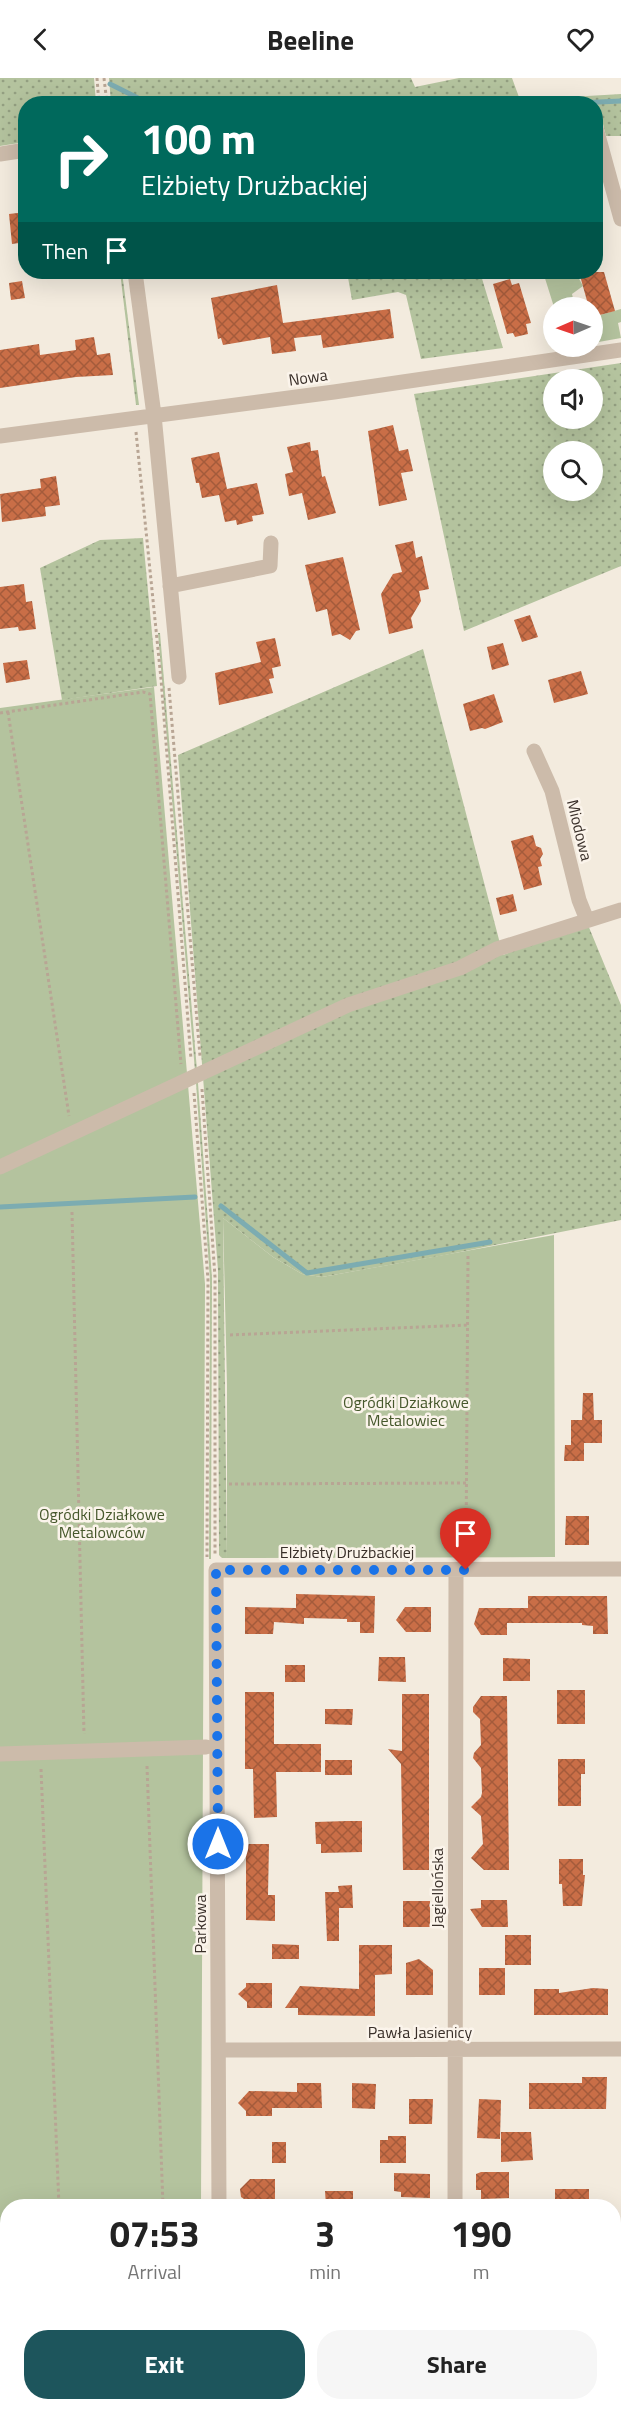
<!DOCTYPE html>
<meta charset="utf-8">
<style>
:root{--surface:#fff;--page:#f6f6f6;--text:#222;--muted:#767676;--accent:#1d555c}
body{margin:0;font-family:"Titillium Web",sans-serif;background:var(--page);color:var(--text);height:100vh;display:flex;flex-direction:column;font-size:22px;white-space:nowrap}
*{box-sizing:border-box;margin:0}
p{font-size:20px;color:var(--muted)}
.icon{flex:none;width:33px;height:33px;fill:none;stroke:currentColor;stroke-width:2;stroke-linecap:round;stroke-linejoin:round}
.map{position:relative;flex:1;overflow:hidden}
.details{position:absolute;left:0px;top:2121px;width:621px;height:212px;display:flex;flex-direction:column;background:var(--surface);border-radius:24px 24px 0 0;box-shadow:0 6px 24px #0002}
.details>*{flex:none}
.guide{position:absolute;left:18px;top:18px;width:585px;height:183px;border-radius:24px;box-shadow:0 6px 24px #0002;background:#00695c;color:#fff;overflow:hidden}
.needle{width:39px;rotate:268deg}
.tools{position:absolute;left:543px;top:219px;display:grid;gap:12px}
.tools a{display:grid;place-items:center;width:60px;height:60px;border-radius:50%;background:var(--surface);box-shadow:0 6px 24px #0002;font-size:30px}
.pin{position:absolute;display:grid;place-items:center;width:51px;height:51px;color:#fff;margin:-62px -26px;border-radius:50% 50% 50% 0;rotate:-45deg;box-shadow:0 0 6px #0007}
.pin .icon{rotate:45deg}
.me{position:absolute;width:66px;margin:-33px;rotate:0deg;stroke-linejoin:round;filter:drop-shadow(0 0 4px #0008)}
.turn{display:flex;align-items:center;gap:21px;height:126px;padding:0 24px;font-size:27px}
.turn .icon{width:78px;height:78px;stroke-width:2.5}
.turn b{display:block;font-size:42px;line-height:51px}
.then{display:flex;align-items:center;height:57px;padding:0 24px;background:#0003;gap:12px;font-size:22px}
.eta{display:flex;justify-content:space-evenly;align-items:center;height:102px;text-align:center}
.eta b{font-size:36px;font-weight:700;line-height:42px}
.primary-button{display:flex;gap:12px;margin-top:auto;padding:12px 24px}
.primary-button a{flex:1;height:69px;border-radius:24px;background:var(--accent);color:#fff;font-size:24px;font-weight:700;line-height:69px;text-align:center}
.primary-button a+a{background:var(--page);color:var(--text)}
header{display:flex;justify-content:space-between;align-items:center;height:78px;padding:0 24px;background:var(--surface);font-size:27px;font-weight:700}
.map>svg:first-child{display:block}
.grass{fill:url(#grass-dots);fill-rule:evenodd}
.garden{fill:#b4c39e}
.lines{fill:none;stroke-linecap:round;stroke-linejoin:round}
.stream{stroke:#7cacb1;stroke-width:5}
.building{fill:url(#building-cross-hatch)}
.path{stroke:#b8a594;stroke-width:3;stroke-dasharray:3 3;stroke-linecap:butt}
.minor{stroke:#cba;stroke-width:15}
.route{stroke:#1a73e8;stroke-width:10;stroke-dasharray:0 18}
.labels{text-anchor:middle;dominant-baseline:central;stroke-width:5;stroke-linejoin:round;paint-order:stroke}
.street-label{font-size:16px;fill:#392f29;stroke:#fbf4eb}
.park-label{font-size:16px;fill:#46582c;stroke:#fbf4eb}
</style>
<header><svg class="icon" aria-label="back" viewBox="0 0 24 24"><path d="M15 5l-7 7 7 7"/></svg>Beeline<svg class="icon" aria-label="heart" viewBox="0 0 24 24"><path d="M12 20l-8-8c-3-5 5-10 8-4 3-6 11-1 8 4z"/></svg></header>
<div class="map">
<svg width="621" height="2332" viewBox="0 0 621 2332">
<defs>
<pattern id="grass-dots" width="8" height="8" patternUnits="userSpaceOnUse" patternTransform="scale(1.5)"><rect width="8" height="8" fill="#b4c39e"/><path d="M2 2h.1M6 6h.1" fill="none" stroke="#939f81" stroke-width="1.8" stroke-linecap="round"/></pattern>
<pattern id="building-cross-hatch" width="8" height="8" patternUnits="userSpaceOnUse" patternTransform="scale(1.5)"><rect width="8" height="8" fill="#c96e47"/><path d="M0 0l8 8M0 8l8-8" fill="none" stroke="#a45b3b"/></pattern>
</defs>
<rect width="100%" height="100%" fill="#f3ebde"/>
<path class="grass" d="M0,0H94L96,25L26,26L25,64L0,68Z
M109,0H411L415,9L459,0H512L520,22L621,16V58H606L603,46H596V26L111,25Z
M120,194H122L139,327H136Z
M347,194H480L503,270L421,281L406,217L398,214L352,222Z
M621,285V488L464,553L414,316ZM554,302H592V340H554ZM554,374H592V412H554Z
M143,460L157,608L62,622L40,490L100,462Z
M158,555H160L197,992L195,993Z
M423,571L503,877L566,852L588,847L621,927V1142L445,1177L322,1199L302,1196L273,1179L223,1140L227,1480H222L219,1477L218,1192L178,677Z
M196,1005H198L212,1200L211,1481H209L210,1202Z"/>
<path class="garden" d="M543,194H566L568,199L577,197L583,208L572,216L575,229H554Z
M621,231V244L618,245L621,260L593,265V239Z
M154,609L205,1206L201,2128H8V2325H201V2332H0V630Z
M223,1140L273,1179L302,1196L322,1199L554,1157L555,1479L227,1480V1307Z"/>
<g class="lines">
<path class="stream" d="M110,6L142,22L159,26
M555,26L621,23
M221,1128L307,1195L490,1164
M0,1129L195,1119"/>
</g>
<path class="building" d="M26,134V164L12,166L9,136Z
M579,194H604L615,233L592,239V230H589Z
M510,201L512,207L519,205L531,245L526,246L528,256L515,259L513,255L507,256L493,206Z
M22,203L25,220L11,222L9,205Z
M277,207L283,245L390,231L394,260L323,270L321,257L294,260L296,273L272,276L270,259L223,267L221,260L218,261L211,220Z
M94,259L97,277L110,275L113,297L76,299L0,310V272L39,266L40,277L76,272L75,262Z
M393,347L399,373L408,371L413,393L401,395L407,422L379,428L368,353Z
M310,364L311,373L318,372L322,399L325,398L336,435L308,442L302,415L289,418L285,396L293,394L287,369Z
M219,374L227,411L257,405L264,436L252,438L253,443L237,447L236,442L225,444L219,417L202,420L199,405H196L191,380Z
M56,398L60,427L45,429L46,438L2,444L0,416L41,410L40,401Z
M413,463L416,480L422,478L429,511L419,513L421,523L411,540L413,550L389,556L381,516L393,496L402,494L395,467Z
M343,479L360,552L356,553L350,562L340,556L332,558L327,531L316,534L305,487Z
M24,506L26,524L32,523L36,551L19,553L18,549L0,551V509Z
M530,537L538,559L522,564L514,542Z
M275,560L281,588L272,590L274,600L269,601L273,615L219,627L215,595L261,584L256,564Z
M503,565L509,587L492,592L487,569Z
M27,582L30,601L6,605L3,585Z
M581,593L588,616L554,625L548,602Z
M494,616L503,644L485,651L482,650L470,653L463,626Z
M533,757L536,768L541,770L543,776L540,781L542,788L538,789L542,807L524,812L511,763Z
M513,816L517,833L500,837L496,820Z
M583,1315H593L594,1342H602V1365H584V1383H564L565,1367H571V1342H582Z
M566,1438H589V1467H565Z
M296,1516L375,1518L374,1555H360V1544H347V1541L304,1540V1546L274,1544L273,1556H245V1529L296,1530Z
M528,1518H607L608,1556H593V1548L582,1547V1545H507V1557H481L474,1546L479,1530H528Z
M405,1529H431V1554H406L396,1542Z
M379,1579H405L406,1604L378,1603Z
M503,1580L530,1581V1603H503Z
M285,1587H305V1604H285Z
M557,1612H585V1646H557Z
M245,1614H274V1666H321V1694H276L277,1739L254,1740L253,1691H245Z
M402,1616H429V1792H403L401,1686L388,1671L402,1673Z
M481,1618H507L509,1792H484L471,1780L483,1766L481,1738L471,1729L481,1719L482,1715L481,1690L473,1680L474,1675L481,1667L480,1641L473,1634V1629Z
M325,1631H353L352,1647L325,1646Z
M558,1681H585V1696H581V1728H558Z
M325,1682H352V1697H325Z
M347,1743H362V1774L321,1775V1766H316L315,1744Z
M246,1766H269L268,1817H275V1843L246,1842Z
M559,1781H583V1797H585L582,1828H563L562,1806H559Z
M352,1807L353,1830H339V1863H327L325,1814H339L338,1808Z
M481,1822H507L508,1849H482L470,1831L481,1830Z
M403,1823H430V1849H403Z
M505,1857H531V1887H505Z
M272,1866L299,1867V1881H272Z
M359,1867H392V1896L375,1897V1938L298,1937V1930H285L300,1908L359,1911Z
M419,1881L433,1892V1917H406V1885Z
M479,1890H505V1917H479Z
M246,1905H272V1930H247V1924L238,1916L246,1909Z
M593,1910L608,1911V1937H534V1911H559V1915Z
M582,1999H607L606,2031H529V2005H582Z
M297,2005H321L322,2030H272V2038H246V2033L238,2025L249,2013L297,2014Z
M352,2005L376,2006L375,2031L352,2030Z
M409,2021H433L432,2046H409Z
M479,2021L501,2022L500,2061L477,2060Z
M501,2054H531L533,2082L501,2084Z
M388,2058H406V2085H380V2062H388Z
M272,2064H286V2085H272Z
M481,2094H509V2120L481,2121V2112H476V2096Z
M394,2095L430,2096V2120L401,2119V2114L394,2113Z
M250,2101H275V2128H247V2123L241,2119L240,2111Z
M555,2111H589V2128H555Z
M325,2113H353V2127L326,2128Z"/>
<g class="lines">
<path class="path" d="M97,0L99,26
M104,0L107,26
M136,354L161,601L191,981
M169,610L200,978
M8,634L69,1038
M0,635L143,614L150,616L181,986
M202,1011L215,1199V1478
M194,1015L208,1202L207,1479
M72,1134L84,1656
M230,1257L467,1247
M229,1406L466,1405
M466,1475L468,1176
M147,1688L163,2128
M41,1691L59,2128
M67,2325L68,2332
M168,2325V2332"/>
<path class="minor" d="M596,50L621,141
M0,76L26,72
M135,194L154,337L179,599
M0,358L334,314L621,272
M170,508L270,488L271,465
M534,673L552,713L579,822L587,842
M0,1089L348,927L460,890L497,871L621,832
M0,1676L206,1669
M219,1972L621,1971
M219,2128L216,1492L621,1491
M455,2128L456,1492
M219,2325V2332
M455,2325V2332"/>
</g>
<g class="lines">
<path class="route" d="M218,1766L216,1492H466"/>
</g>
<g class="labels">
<g class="street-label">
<text transform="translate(308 299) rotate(-8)">Nowa</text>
<text transform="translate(580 752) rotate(76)">Miodowa</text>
<text x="347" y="1474">Elżbiety Drużbackiej</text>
<text transform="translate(437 1810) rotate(-90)">Jagiellońska</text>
<text transform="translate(200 1846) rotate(-90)">Parkowa</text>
<text x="420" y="1954">Pawła Jasienicy</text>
</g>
<g class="park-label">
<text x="406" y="1324">Ogródki Działkowe<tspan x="406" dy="18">Metalowiec</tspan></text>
<text x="102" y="1436">Ogródki Działkowe<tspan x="102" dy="18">Metalowców</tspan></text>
</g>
</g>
</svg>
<div class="tools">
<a><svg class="needle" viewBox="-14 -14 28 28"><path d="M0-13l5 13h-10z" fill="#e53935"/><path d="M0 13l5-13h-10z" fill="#767676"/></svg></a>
<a><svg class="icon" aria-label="sound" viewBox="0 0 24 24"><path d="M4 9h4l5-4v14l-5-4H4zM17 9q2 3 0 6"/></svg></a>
<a><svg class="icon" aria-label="search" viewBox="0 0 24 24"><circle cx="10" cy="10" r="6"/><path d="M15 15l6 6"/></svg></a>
</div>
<div class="pin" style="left:466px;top:1492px;background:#d93025"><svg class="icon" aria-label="arrive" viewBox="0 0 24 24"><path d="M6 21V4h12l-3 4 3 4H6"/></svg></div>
<svg class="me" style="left:218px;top:1766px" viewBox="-20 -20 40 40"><circle r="17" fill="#1a73e8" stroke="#fff" stroke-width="3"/><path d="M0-11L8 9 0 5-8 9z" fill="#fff"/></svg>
<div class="guide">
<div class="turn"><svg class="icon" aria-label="right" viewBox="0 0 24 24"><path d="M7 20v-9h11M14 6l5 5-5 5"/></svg><div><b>100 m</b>Elżbiety Drużbackiej</div></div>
<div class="then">Then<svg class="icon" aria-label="arrive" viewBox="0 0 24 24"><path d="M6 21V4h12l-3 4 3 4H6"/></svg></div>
</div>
<section class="details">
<div class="eta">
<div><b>07:53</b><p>Arrival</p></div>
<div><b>3</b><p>min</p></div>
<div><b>190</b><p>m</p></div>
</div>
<div class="primary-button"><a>Exit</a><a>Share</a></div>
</section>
</div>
